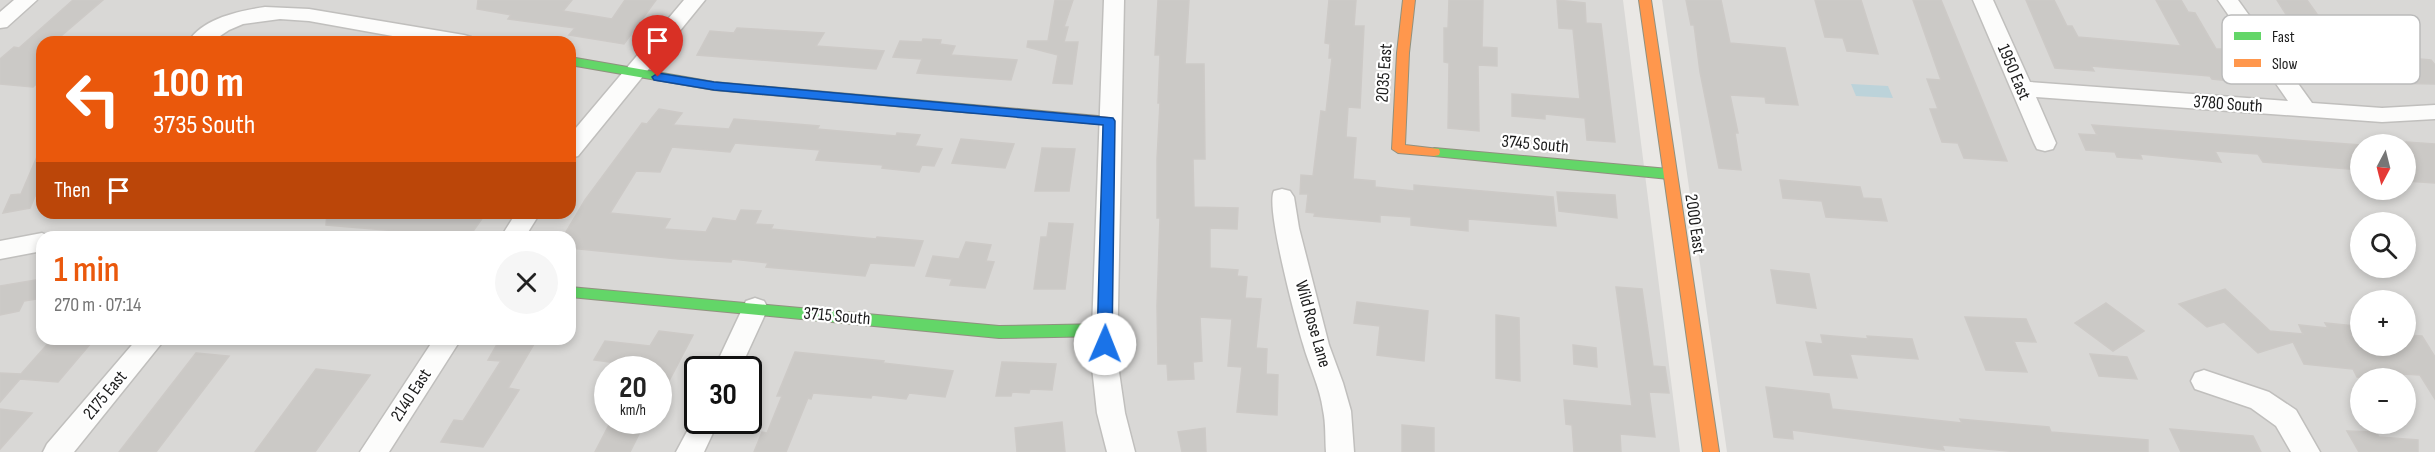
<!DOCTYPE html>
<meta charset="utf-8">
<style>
:root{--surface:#fff;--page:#f6f6f6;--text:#222;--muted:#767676;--accent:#ea580c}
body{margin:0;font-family:"Sofia Sans Condensed",sans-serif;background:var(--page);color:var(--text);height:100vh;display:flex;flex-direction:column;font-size:22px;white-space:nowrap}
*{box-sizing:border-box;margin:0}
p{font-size:20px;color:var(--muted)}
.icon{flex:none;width:33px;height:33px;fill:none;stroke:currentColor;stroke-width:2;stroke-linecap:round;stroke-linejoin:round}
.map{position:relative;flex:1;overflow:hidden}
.side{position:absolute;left:36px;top:231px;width:540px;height:114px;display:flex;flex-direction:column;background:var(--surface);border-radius:18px;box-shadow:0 3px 9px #0003}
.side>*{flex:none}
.banner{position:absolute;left:36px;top:36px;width:540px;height:183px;border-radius:18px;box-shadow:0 3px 9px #0003;background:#ea580c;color:#fff;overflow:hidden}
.needle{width:39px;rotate:187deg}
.buttons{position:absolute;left:2350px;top:134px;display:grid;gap:12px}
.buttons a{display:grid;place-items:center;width:66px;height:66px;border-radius:50%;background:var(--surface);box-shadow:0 3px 9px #0003;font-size:30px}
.speed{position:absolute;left:594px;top:356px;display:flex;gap:12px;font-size:30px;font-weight:700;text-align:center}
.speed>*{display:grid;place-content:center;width:78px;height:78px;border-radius:50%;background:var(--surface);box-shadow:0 3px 9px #0003;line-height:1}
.speed small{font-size:15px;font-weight:400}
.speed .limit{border:3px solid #111;border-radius:9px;background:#fff;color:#111}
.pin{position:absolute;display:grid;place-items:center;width:51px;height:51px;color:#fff;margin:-62px -26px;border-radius:50% 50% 50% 0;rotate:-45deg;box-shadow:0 0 6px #0007}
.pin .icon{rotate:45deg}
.me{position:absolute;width:66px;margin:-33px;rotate:1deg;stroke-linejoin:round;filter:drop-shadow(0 0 4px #0008)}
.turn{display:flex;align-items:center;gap:21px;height:126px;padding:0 18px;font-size:27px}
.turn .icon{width:78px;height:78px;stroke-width:2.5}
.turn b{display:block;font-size:42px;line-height:51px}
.then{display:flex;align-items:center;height:57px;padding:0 18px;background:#0003;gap:12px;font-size:22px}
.round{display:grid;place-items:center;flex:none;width:63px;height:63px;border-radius:32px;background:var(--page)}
.headline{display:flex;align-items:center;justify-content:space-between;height:102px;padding:0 18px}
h1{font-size:36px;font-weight:600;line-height:45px;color:var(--accent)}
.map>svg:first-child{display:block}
.residential{fill:#d9d8d6;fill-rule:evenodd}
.water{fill:#bcd3da}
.building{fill:#cbc9c6;stroke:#cdcac7;stroke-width:1.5}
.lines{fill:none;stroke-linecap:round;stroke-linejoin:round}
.street-casing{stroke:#c0bfbd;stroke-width:3}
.fast-casing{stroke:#90917f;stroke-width:2}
.slow-casing{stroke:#90917f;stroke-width:2}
.street{fill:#fcfcfb;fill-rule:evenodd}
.fast{fill:#63d668;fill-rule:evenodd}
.slow{fill:#ff974d;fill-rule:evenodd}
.route{fill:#1a73e8;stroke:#114b97;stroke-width:1.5}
.labels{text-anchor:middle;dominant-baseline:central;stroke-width:4.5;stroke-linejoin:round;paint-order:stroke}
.street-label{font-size:18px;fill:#1c1c1c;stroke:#fff}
.key{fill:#fff;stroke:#bbb;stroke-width:1.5}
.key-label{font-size:16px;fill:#1c1c1c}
</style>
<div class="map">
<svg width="2435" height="452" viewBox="0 0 2435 452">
<rect width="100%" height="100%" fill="#eae8e5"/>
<path class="residential" d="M0,0H1623L1680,452H0ZM42,42H570V213H42ZM42,237H570V339H42ZM608,369H658V420H608ZM698,369H748V420H698Z
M1662,0H2435V452H1727ZM2361,144H2406V189H2361ZM2361,222H2406V267H2361ZM2361,300H2406V345H2361ZM2361,378H2406V423H2361Z"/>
<path class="water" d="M1851,84L1888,86L1893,98L1856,96Z"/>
<path class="building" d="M73,0H103L54,42H42V79L33,87L0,84V59L14,47L19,48Z
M478,0H572L563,11L612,19L625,0H656L624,44L569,35L575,28L508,19L511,15L477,9Z
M1055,0H1073L1064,27H1068L1064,42H1078L1072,84L1053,83L1058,55L1027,47L1028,41H1048Z
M1158,0H1189L1185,64H1204L1205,159H1193L1194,207L1238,208L1237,229L1210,228V268L1238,270L1237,276L1247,277L1245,298L1261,299L1256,348L1267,349L1266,374L1278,375L1277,415L1237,412L1242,367L1228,366L1232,319L1200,317L1202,361L1193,362L1194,379L1168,380L1167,364H1158L1157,306L1160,218H1157V159L1160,103H1158L1160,55H1155Z
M1329,0H1356L1354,26H1364L1360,108L1348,107L1346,137L1356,138L1353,179L1375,181V187L1414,191V185L1553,197L1556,226L1468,219V231L1411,225V217L1380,215V222L1314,216L1315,213L1306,212L1308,194H1300L1301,175L1313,176L1321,111L1326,112L1332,58H1329L1330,44L1325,43Z
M1449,0H1483L1482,47L1497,48V66L1478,65L1479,131L1448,128L1449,63L1444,62V28H1448Z
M1557,0L1585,3L1586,23L1601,24L1615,142L1587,140L1585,118L1545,114V119L1512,116V94L1580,99L1573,29L1559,28Z
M1686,0H1721L1730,43L1785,48L1798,105L1766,103L1765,97L1730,95L1738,133H1735L1741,170L1719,168L1700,72L1694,25H1691Z
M1815,0H1861L1878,54L1847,51L1843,38L1825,37Z
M1913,0H1941L2007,161L1964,158L1958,143L1942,142L1930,109H1938L1927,79L1941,80Z
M2026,0H2054L2067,26H2072L2078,37L2181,46L2156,0H2181L2188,12L2195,13L2216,49H2221L2240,82L2212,79L2210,76L2091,66L2094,71L2055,68Z
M2277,0H2307L2319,17L2330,18L2362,65H2402L2396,57L2431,60L2435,65V84L2333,82L2318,64H2331L2305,25L2292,24Z
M737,28L824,33L816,46L884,51L876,69L697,55L710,31L734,33Z
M923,39L941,40L940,44L955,46L951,55L1017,60L1011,80L917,73L922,59L893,57L900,41L922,42Z
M659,109L682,113L673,125L729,129L734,119L819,126L817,129L896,136L897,133L920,135L915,146L942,149L934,166L922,165L919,172L882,168L883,165L816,160L820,150L735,143L730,152L672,147L660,172L636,171L610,213L670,219L664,229L706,232L713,218L736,221L741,210L761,211L755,224L773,225L771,229L876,239L877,237L923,241L914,266L870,263L865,276L766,267L768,263L732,259L731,262L678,259L570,248V237H563L585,200L642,123L647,124Z
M2092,125L2361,145V170L2263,162L2258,154L2215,151L2221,162L2140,154L2142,159L2117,157L2115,152L2086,150L2079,134L2097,135Z
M961,139L1014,144L1005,168L952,163Z
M2406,142L2435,144V183L2406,181Z
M42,145V195L35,196L30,208L3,213L11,195L21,194Z
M1042,148L1075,149L1069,191H1035Z
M1780,180L1860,187L1863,198L1881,199L1887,221L1826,217L1822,201L1783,198Z
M1557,192L1615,195L1617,218L1559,211Z
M327,213H486L469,237L326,225Z
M1049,223L1073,224L1065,289H1034L1041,237H1047Z
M966,242L991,245L986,261L994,262L985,288L950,285L952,279L926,276L933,256L959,259Z
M1771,270L1809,274L1816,308L1777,303Z
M42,279L36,299L24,301L19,311L0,315V286Z
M1616,287L1642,289L1653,366L1665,367L1669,393L1649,392L1655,437L1620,434L1621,452H1574L1572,425L1566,424L1564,400L1632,406Z
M2225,289L2270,331L2303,334L2299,325L2328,328L2325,323L2355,326L2361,336V345H2406V335L2422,336L2435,357V399L2420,375L2382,373L2385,378H2369L2357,377L2353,369L2304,364L2293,342L2258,353L2224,322L2207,327L2179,304Z
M1357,302L1428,311L1424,361L1377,355L1380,326L1354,323Z
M2106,303L2144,331L2113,351L2075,323Z
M1496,315L1519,318L1520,381L1496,378Z
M1965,317L2026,319L2036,342L2014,341L2027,372L1986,370Z
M659,331L693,335L658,402V369H621L624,364L594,360L605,341L650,346Z
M1821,335L1868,339L1867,336L1912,339L1918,359L1850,354L1857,378L1814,375L1806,342L1823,344Z
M52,339L92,342L58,382L20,379L0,402V373L21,374Z
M500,339H537L508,388L519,390L483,447L441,442L454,420L463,421L501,361L488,360Z
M1573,345L1596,348L1597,367L1574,364Z
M795,352L884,361L883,363L953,371L945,397L909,393L906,399L872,395L871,398L813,393L811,399L808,398L786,452H754L762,432L767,433L782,396H777Z
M196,353L229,356L156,452H119Z
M2090,354L2127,357L2137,379L2099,376Z
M1002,362L1056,364L1052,390L1030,389L1029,393L1012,392L1011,396H996Z
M316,369L370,375L315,452H255Z
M1766,387L1829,394L1832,409L1962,423L1960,419L2049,427L2051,432L2148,440V452H2019L1942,445L1944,450L1792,430L1793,439L1774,437Z
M0,409L32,413L0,449Z
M625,420H646L630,452H595L611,421L624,423Z
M1062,422L1065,452H1017L1015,428Z
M1402,425L1434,428V452H1402Z
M1205,428L1206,452H1182L1178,432Z
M2170,429L2253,436L2261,452H2181Z
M2347,431L2376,432L2379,437L2418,440V452H2359Z"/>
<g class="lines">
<g class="street-casing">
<path id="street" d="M14,0H37L7,27L0,28V12Z
M684,0H705L578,156L570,158V135Z
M1104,0H1124L1117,358L1125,413L1135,452H1107L1097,413L1091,358Z
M1973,0H1993L2030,82L2288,101L2218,0H2238L2312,103L2382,108L2435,105V119L2382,122L2036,97L2056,143L2053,149L2045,151L2037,149L2034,143Z
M265,7L309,9L464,35L471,37L474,42H426L309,21L280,19L243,24L229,30L211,42H188C203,18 239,11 265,7Z
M1282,189L1290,191L1294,197L1299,228L1329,345L1343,383L1351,411L1354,452H1326C1325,438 1326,424 1323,410C1320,387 1309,366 1303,344C1296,321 1265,206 1274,191Z
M516,213H540L525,237H501Z
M42,233L51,237H42V251L0,259V241Z
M755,298L764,301L768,308L740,369H714L746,301Z
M137,339H165L74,452H43L47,444Z
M434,339H461L389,452H360Z
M2204,370L2269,392L2296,410L2320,452H2291L2276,426L2251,408L2195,389L2191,381L2195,373Z
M698,411V420H719L704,452H676Z"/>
</g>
<g class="fast-casing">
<path id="fast" d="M570,57L714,82L973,105L979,109L973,113L714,90L570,65Z
M1434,148L1669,169L1676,174L1669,179L1434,156L1428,152Z
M570,287L999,326L1105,324L1110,326L1112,330L1110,334L1105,336L999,338L570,297Z"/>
</g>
<g class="slow-casing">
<path id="slow" d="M1403,0H1415L1409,53L1405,145L1439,149L1440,152L1439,155L1434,156L1398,153L1392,149L1397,53Z
M1639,0H1651L1719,452H1703Z
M973,105L1109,117L1115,121L1109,125L969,112L967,109Z"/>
</g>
<use href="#street" class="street"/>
<use href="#fast" class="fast"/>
<use href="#slow" class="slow"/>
</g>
<path class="route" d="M658,73L714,82L1113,118L1115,121L1112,344L1110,348H1099L1097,344L1103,125L714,90L654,80L652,77Z"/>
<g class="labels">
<g class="street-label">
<text transform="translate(2014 72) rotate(67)">1950 East</text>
<text transform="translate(1384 73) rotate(-86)">2035 East</text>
<text transform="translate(2228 104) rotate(4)">3780 South</text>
<text transform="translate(1535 144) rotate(5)">3745 South</text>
<text transform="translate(1695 224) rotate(82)">2000 East</text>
<text transform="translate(837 316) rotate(5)">3715 South</text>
<text transform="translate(1313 324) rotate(74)">Wild Rose Lane</text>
<text transform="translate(105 395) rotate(-50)">2175 East</text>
<text transform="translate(411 395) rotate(-57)">2140 East</text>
</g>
</g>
<rect x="2222" y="15" width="198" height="69" rx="9" class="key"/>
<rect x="2234" y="32" width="27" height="8" fill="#63d668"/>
<rect x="2234" y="59" width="27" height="8" fill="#ff974d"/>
<g class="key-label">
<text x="2272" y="42">Fast</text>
<text x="2272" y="69">Slow</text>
</g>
</svg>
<div class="buttons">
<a><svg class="needle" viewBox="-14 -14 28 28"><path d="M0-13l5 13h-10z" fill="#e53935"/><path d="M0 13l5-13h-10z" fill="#767676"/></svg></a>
<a><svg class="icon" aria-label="search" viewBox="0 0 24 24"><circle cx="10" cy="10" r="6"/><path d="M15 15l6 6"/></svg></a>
<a>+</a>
<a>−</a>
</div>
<div class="speed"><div>20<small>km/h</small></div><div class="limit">30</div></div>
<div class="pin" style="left:658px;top:77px;background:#d93025"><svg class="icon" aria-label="arrive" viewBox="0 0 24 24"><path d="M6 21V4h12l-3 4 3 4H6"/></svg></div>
<svg class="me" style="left:1105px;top:344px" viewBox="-20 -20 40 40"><circle r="19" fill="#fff"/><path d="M0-13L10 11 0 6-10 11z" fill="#1a73e8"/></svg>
<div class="banner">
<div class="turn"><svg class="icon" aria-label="left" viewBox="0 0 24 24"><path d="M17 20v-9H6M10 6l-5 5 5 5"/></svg><div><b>100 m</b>3735 South</div></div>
<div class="then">Then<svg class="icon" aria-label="arrive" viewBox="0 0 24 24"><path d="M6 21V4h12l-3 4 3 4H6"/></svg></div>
</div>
<section class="side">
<div class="headline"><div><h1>1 min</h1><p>270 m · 07:14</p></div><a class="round"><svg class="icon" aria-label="close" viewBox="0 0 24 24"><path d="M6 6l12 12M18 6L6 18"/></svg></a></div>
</section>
</div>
